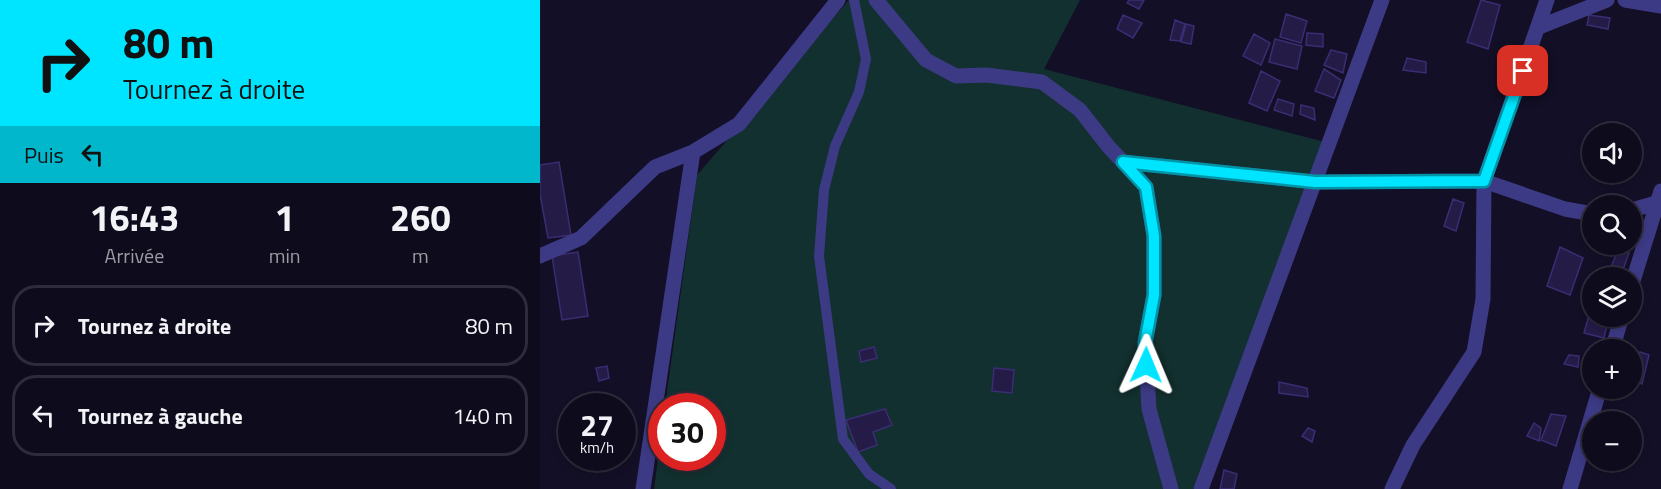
<!DOCTYPE html>
<html lang="fr">
<meta charset="utf-8">
<style>
:root{--surface:#0e0b1c;--page:#171425;--text:#f1f3f6;--muted:#9b9ba3;--line:#2e2b3b}
body{margin:0;font-family:"Titillium Web",sans-serif;background:var(--page);color:var(--text);height:100vh;display:flex;flex-direction:column;font-size:22px;white-space:nowrap}
*{box-sizing:border-box;margin:0}
p{font-size:20px;color:var(--muted)}
.icon{flex:none;width:33px;height:33px;fill:none;stroke:currentColor;stroke-width:2;stroke-linecap:round;stroke-linejoin:round}
.map{position:relative;flex:1;overflow:hidden}
.side{display:flex;flex-direction:column;background:var(--surface);width:540px}
.side>*{flex:none}
.hud{background:#00e5ff;color:#111;overflow:hidden}
.tools{position:absolute;left:1042px;top:123px;display:grid;gap:12px}
.tools a{display:grid;place-items:center;width:60px;height:60px;border-radius:50%;background:var(--surface);box-shadow:0 3px 9px #0003,0 0 0 2px var(--line);font-size:30px}
.speed{position:absolute;left:18px;top:393px;display:flex;gap:12px;font-size:30px;font-weight:700;text-align:center}
.speed>*{display:grid;place-content:center;width:78px;height:78px;border-radius:50%;background:var(--surface);box-shadow:0 3px 9px #0003,0 0 0 2px var(--line);line-height:1}
.speed small{font-size:15px;font-weight:400}
.speed .limit{border:9px solid #d22;background:#fff;color:#111}
.pin{position:absolute;display:grid;place-items:center;width:51px;height:51px;color:#fff;margin:-26px;border-radius:12px;box-shadow:0 3px 9px #0006}
.me{position:absolute;width:66px;margin:-33px;rotate:1deg;stroke-linejoin:round;filter:drop-shadow(0 0 4px #0008)}
.turn{display:flex;align-items:center;gap:21px;height:126px;padding:0 24px;font-size:27px}
.turn .icon{width:78px;height:78px;stroke-width:2.5}
.turn b{display:block;font-size:42px;line-height:51px}
.then{display:flex;align-items:center;height:57px;padding:0 24px;background:#0003;gap:12px;font-size:22px}
.eta{display:flex;justify-content:space-evenly;align-items:center;height:102px;text-align:center}
.eta b{font-size:36px;font-weight:700;line-height:42px}
ul{padding:0;list-style:none}
li{display:flex;align-items:center;gap:18px;height:81px;margin:0 12px 9px;padding:0 12px;border:3px solid var(--line);border-radius:24px}
li div{flex:1}
li b{display:block;font-size:22px}
li em{font-style:normal}
main{display:flex;flex:1;min-height:0}
.map>svg:first-child{display:block}
.green{fill:#12302f}
.building{fill:#241b47;stroke:#3b2d73;stroke-width:1.5}
.lines{fill:none;stroke-linecap:round;stroke-linejoin:round}
.lane{stroke:#3d3a85;stroke-width:10}
.street{stroke:#3d3a85;stroke-width:15}
.route-casing{stroke:#0095a6;stroke-width:15}
.route{stroke:#00e5ff;stroke-width:10}
</style>
<main>
<section class="side">
<div class="hud">
<div class="turn"><svg class="icon" aria-label="right" viewBox="0 0 24 24"><path d="M7 20v-9h11M14 6l5 5-5 5"/></svg><div><b>80 m</b>Tournez à droite</div></div>
<div class="then">Puis<svg class="icon" aria-label="left" viewBox="0 0 24 24"><path d="M17 20v-9H6M10 6l-5 5 5 5"/></svg></div>
</div>
<div class="eta">
<div><b>16:43</b><p>Arrivée</p></div>
<div><b>1</b><p>min</p></div>
<div><b>260</b><p>m</p></div>
</div>
<ul>
<li><svg class="icon" aria-label="right" viewBox="0 0 24 24"><path d="M7 20v-9h11M14 6l5 5-5 5"/></svg><div><b>Tournez à droite</b></div><em>80 m</em></li>
<li><svg class="icon" aria-label="left" viewBox="0 0 24 24"><path d="M17 20v-9H6M10 6l-5 5 5 5"/></svg><div><b>Tournez à gauche</b></div><em>140 m</em></li>
</ul>
</section>
<div class="map">
<svg width="1121" height="489" viewBox="0 0 1121 489">
<rect width="100%" height="100%" fill="#130f26"/>
<path class="green" d="M309,0H540L504,69L785,142L653,489H114L121,435L122,458H172V406H125L157,175Z"/>
<path class="building" d="M589,0H604L599,9L587,3Z
M941,0L960,5L948,49L927,42Z
M746,14L767,21L761,43L740,37Z
M583,15L602,23L593,38L577,29Z
M1049,15L1070,18L1068,29L1047,25Z
M635,20L645,24L640,41L630,40Z
M646,24L654,26L651,44L641,42Z
M767,33L783,34V47L766,45Z
M714,34L730,43L721,65L703,56Z
M735,39L762,46L757,69L729,62Z
M791,50L807,54L803,73L784,65Z
M867,58L886,62V73L863,70Z
M784,69L801,80L794,98L775,91Z
M721,71L740,81L727,111L709,103Z
M738,99L754,104L752,116L734,110Z
M761,105L774,108L775,120L760,114Z
M19,162L31,235L8,238L0,194V165Z
M913,199L924,203L916,231L904,226Z
M1020,247L1043,258L1030,295L1007,286Z
M1079,248L1089,253L1080,278H1075L1068,274Z
M38,252L48,316L22,320L12,256Z
M1053,301V316H1069L1064,338L1044,333Z
M334,347L337,358L321,362L319,351Z
M1100,352L1109,355L1102,384L1092,380Z
M1029,355L1039,356L1038,367L1024,364Z
M67,366L69,378L59,381L56,368Z
M454,368L474,370L472,393L452,391Z
M739,382L767,388L768,397L739,393Z
M345,409L352,425L333,432L337,445L318,452L306,420Z
M1011,414L1026,416L1016,446L1001,440Z
M994,423L1001,428L999,441L987,436Z
M768,428L775,431L772,442L762,436Z
M684,470L697,474L694,489H680Z"/>
<g class="lines">
<path class="lane" d="M314,0L326,59L319,92L295,146L284,190L279,256L303,439L329,474L351,489"/>
<path class="street" d="M336,0L386,60L416,76L446,75L502,82L540,110L568,146L606,187L614,236V295L605,343L609,409L631,489
M1085,0L1121,6
M999,27L1067,0
M583,162L775,182L944,181L1025,209L1053,214
M1092,210L1116,203L1119,210
M0,256L41,238L115,167L153,152
M1092,284L1121,191
M1072,350L1082,316
M103,489L153,152L199,124L298,0
M661,489L842,0
M852,489L873,445L934,352L943,299L944,181L1007,0
M1030,489L1060,388"/>
</g>
<g class="lines">
<g class="route-casing">
<path id="route" d="M606,365L605,343L614,295V236L606,187L583,162L775,182L944,181L983,71"/>
</g>
<use href="#route" class="route"/>
</g>
</svg>
<div class="tools">
<a><svg class="icon" aria-label="sound" viewBox="0 0 24 24"><path d="M4 9h4l5-4v14l-5-4H4zM17 9q2 3 0 6"/></svg></a>
<a><svg class="icon" aria-label="search" viewBox="0 0 24 24"><circle cx="10" cy="10" r="6"/><path d="M15 15l6 6"/></svg></a>
<a><svg class="icon" aria-label="layers" viewBox="0 0 24 24"><path d="M12 4l9 5-9 5-9-5zM3 14l9 5 9-5"/></svg></a>
<a>+</a>
<a>−</a>
</div>
<div class="speed"><div>27<small>km/h</small></div><div class="limit">30</div></div>
<div class="pin" style="left:983px;top:71px;background:#d93025"><svg class="icon" aria-label="arrive" viewBox="0 0 24 24"><path d="M6 21V4h12l-3 4 3 4H6"/></svg></div>
<svg class="me" style="left:606px;top:365px" viewBox="-20 -20 40 40"><path d="M0-17L14 15 0 8-14 15z" fill="#00e5ff" stroke="#fff" stroke-width="4"/></svg>
</div>
</main>
